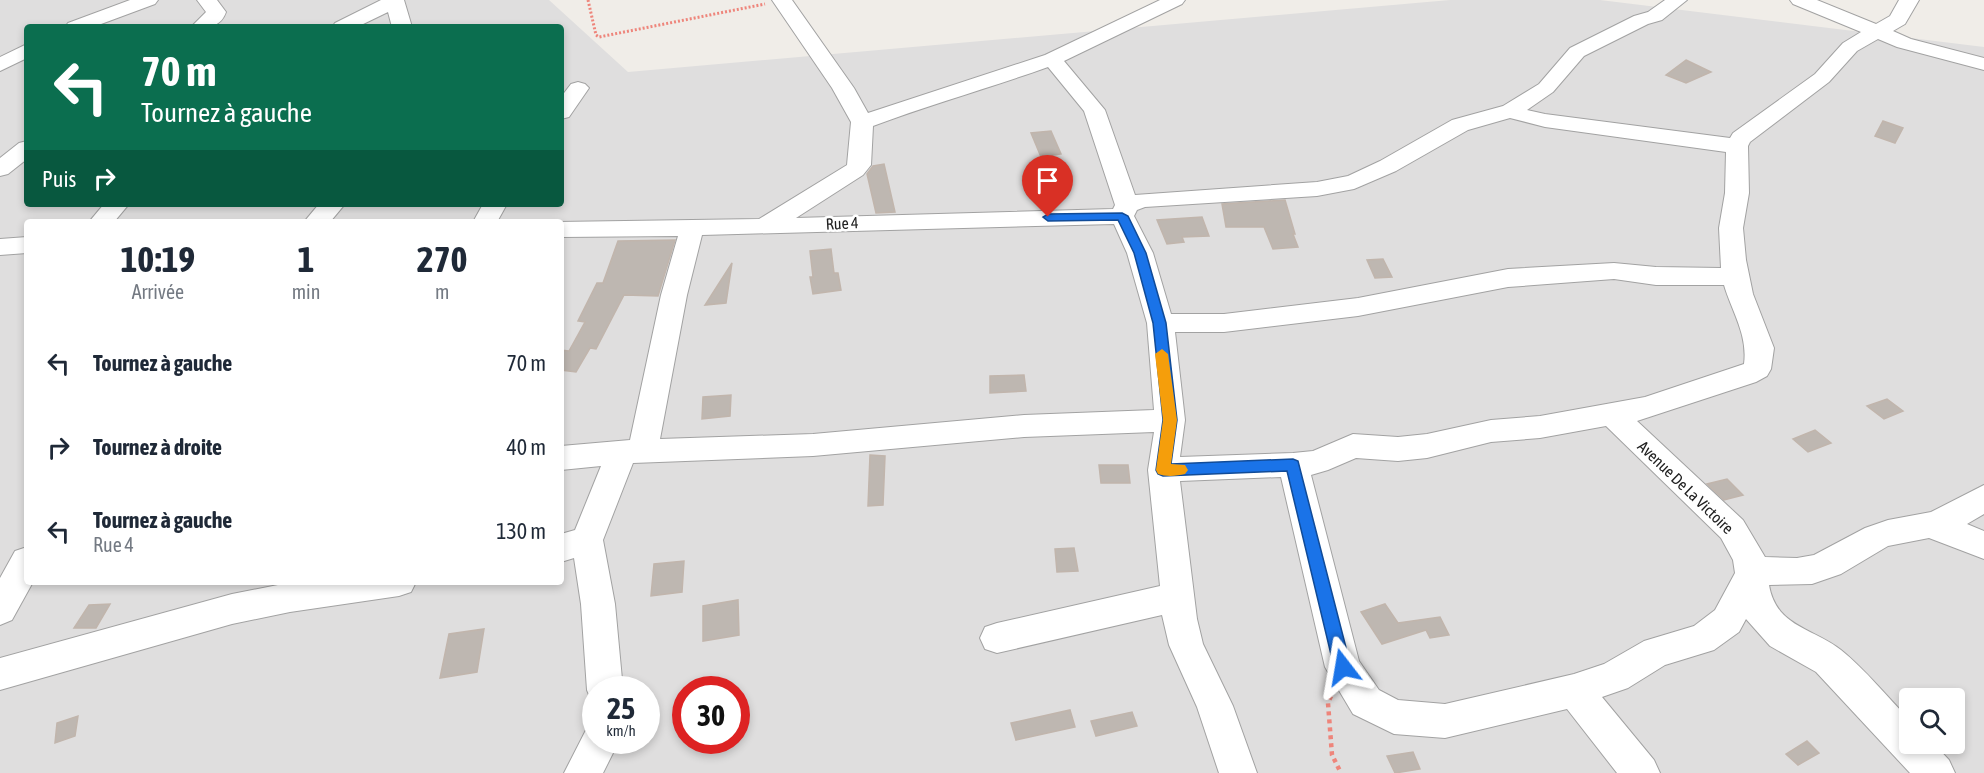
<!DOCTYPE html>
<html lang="fr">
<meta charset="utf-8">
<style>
:root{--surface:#fff;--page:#f2f2f3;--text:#1f2937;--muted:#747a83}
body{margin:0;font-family:"Asap Condensed",sans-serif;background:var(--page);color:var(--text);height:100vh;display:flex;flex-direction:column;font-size:22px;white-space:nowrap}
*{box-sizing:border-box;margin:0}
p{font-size:20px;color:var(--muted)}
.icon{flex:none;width:33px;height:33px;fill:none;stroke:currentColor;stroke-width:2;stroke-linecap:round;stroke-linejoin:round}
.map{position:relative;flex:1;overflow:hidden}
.drawer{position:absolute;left:24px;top:219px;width:540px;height:366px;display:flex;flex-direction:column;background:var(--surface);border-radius:6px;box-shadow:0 3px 9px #0003}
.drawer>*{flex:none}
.guide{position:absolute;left:24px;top:24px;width:540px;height:183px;border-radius:6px;box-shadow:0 3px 9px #0003;background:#0b6e4f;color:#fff;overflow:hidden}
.controls{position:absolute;left:1899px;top:688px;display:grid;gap:12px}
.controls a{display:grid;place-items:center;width:66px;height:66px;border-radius:6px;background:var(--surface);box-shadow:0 3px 9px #0003;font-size:30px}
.speed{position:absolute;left:582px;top:676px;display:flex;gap:12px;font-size:30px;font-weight:700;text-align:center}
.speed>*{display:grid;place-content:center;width:78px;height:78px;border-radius:50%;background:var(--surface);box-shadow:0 3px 9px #0003;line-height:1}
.speed small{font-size:15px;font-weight:400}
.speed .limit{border:9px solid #d22;background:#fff;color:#111}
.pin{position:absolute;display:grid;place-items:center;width:51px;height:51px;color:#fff;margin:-62px -26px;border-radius:50% 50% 50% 0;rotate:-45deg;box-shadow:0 0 6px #0007}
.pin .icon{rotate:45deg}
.me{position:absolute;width:66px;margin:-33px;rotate:346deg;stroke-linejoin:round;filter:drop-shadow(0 0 4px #0008)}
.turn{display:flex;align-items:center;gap:21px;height:126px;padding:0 18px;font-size:27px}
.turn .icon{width:78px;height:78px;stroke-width:2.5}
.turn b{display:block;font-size:42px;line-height:51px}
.then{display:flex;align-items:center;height:57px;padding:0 18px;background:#0003;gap:12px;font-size:22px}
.eta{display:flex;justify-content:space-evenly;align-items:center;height:102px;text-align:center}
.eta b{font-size:36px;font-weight:700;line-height:42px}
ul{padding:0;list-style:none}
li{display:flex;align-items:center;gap:18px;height:84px;padding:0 18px}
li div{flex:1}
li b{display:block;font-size:22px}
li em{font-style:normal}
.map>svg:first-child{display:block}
.residential{fill:#dfdede;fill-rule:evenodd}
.building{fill:#beb7b1;stroke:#c1b5ac;stroke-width:1.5}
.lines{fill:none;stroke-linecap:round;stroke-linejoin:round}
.minor-casing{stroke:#a2a2a2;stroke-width:2}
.path-far1{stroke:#ee857b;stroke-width:3;stroke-dasharray:2 2;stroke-linecap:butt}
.path{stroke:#ee857b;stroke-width:4.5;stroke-dasharray:4 4;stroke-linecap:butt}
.minor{fill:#fff;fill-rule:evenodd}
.route{fill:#1a73e8;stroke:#114b97;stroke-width:1.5}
.slow{fill:#f59e0b}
.labels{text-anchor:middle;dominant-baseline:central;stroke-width:5;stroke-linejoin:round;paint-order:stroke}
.street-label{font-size:16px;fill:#212121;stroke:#fff}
</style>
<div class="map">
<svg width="1984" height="773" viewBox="0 0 1984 773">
<rect width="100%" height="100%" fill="#f0ede8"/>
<path class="residential" d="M0,0H549L628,72L1450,0H1600L1984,47V773H0ZM27,27H561V204H27ZM27,222H561V582H27ZM596,690H646V741H596ZM686,690H736V741H686ZM1910,699H1954V744H1910Z"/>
<path class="building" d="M1686,60L1711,72L1686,83L1666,75Z
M1883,121L1903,128L1895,143L1875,136Z
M1051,131L1061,154L1041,157L1031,133Z
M884,164L895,212L876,213L867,174L873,166Z
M1285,200L1295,234H1293L1298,247L1273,249L1264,227H1226L1222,204Z
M1202,217L1209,236L1182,237L1184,242L1167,244L1157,220Z
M675,240L658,296L624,295L596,349L590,348L576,372L561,370V350L569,351L585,322L578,321L597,283H603L618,241Z
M831,249L834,273H838L841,290L813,294L810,277H813L810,251Z
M1383,259L1392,277L1375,278L1367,260Z
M732,263L726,303L705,305Z
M1024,375L1026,391L990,393V376Z
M731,395L730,416L702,419L703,397Z
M1887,399L1903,411L1884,419L1867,406Z
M1815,430L1831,443L1808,452L1793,439Z
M870,455L885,456L883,505L868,506Z
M1099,465H1128L1130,483H1101Z
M1727,479L1743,495L1724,500L1707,484Z
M1074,548L1078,571L1057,572L1055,549Z
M684,561L682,592L651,596L654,564Z
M738,600L739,635L703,641V606Z
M110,604L96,628H74L89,605Z
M1385,604L1398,623L1440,617L1449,635L1430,638L1426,630L1382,644L1361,612Z
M484,629L477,672L440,678L449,634Z
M1070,710L1075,727L1016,740L1011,723Z
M1132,712L1137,726L1096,736L1091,721Z
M78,716L75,736L55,743L57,723Z
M1807,741L1819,753L1798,765L1786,754Z
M1413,752L1420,769L1395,773L1387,756Z"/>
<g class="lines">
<g class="minor-casing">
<path id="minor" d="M130,0H158L155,4L93,27H65L68,23Z
M197,0H217L226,12C220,29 207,27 191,27L206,12Z
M381,0H404L412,27H392L388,12L357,27H332L335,23Z
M772,0H792L854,88L868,113L1045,55L1160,0H1185L1182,4L1064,61L1105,110L1135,195L1317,182L1348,176L1380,161L1452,120L1503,106L1539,84L1570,48L1634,16L1648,12L1665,0H1687L1662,20L1648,24L1584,56L1553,92L1527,110L1545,114L1730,138L1733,133L1815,74L1843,43L1861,32L1793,4L1790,0H1817L1876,24L1890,16L1899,0H1919L1905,24L1893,31L1911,39L1984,58V70L1897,47L1878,39L1857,51L1829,82L1750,142L1748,146L1749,193L1743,228L1746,260L1753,294L1774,348L1771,369L1767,376L1756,382L1637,421L1743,520L1765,557L1797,558L1814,555L1865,528L1888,520L1931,512L1984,485V514L1967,524L1984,531V559L1929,538L1888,546L1841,574L1812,584L1769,585C1776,627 1813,628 1841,650C1866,670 1887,697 1910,720V744H1934L1949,760L1955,773H1910L1816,672L1770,646L1746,619L1739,632L1714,650L1665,665L1628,688L1602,697L1654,760L1660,773H1617L1567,709L1445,738L1394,734L1353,714L1325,667L1281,477L1180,481L1197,619L1203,644L1233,706L1257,773H1219L1197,707L1169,645L1162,615L997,653L985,649L980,638L985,627L997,623L1160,586L1148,470L1154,432L1024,437L813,456L633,463L603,540L615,604L623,690H596V703L592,702L587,690L581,604L574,558L561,562V534L575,530L601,466L561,470V446L630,440L661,295L678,236L561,237V222H558L759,219L847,165L851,122L832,88ZM1048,67L1084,111L1115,205L1113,209L796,218L863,175L871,165L873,126C931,104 990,88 1048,67ZM1510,118L1545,127L1726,152L1725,193L1719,228L1721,268L1656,267L1614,263L1508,269L1358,298L1224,314H1171L1153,253L1134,216L1137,210L1145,207L1317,196L1354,189L1396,171L1468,130ZM1114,224L1127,253L1147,323L1154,410L1024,415L813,434L660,439L687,295L702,235ZM1614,279L1656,285H1724C1732,312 1748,335 1744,364L1645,397L1540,416L1491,420L1427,434L1398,437L1353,434L1313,451L1293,453L1180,457L1185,420L1175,332H1224L1358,316L1508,287ZM1606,426L1721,538L1733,560L1735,573L1715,610L1694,626L1644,641L1604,664L1574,674L1445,704L1398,700L1379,690L1359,661L1311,475L1328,470L1356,458L1398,461L1427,458L1491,442L1540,438Z
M27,44V58L0,71V57Z
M578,82L585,84L589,88L569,117L561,119V97L571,84Z
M27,141V159L8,174L0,176V158L19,143Z
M104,204H129L114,222H89Z
M319,204H345L330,222H304Z
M483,204H507L497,222H473Z
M27,237V253L0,255V239Z
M27,547V582H33L12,620L0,625V578L15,551Z
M293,582H416L411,592L399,596L290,612L232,624L0,690V658L232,594Z
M596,725V741H619L603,773H564L587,728Z"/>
</g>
<path class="path-far1" d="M588,0L596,35L599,37L765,4"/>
<path class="path" d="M1331,696L1328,703L1332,755L1341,773"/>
<use href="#minor" class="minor"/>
</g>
<path class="route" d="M1122,213L1128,216L1146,253L1166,323L1177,420L1171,464L1293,459L1298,461L1351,667L1349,672L1343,675L1337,672L1334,667L1287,471L1163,476L1158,474L1156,470L1163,420L1153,323L1134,253L1118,220L1048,221L1043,217L1048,214Z"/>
<path class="slow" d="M1162,349L1168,354L1177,420L1171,464L1185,465L1188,470L1185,474C1177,476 1166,477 1158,474L1156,470L1163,420L1155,354Z"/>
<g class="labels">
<g class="street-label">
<text transform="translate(842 223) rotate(-3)">Rue 4</text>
<text transform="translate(1686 487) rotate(44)">Avenue De La Victoire</text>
</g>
</g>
</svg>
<div class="controls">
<a><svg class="icon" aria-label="search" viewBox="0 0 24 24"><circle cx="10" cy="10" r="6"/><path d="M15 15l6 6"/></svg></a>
</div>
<div class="speed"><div>25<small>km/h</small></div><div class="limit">30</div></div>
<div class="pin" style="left:1048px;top:217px;background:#d93025"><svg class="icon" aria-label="arrive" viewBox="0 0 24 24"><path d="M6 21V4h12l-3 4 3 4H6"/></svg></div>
<svg class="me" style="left:1343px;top:667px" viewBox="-20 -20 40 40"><path d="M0-17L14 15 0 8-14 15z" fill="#1a73e8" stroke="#fff" stroke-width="4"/></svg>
<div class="guide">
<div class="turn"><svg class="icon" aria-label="left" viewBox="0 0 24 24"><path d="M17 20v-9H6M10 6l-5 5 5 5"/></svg><div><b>70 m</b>Tournez à gauche</div></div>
<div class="then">Puis<svg class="icon" aria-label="right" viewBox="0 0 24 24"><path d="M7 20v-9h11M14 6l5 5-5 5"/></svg></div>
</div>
<section class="drawer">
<div class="eta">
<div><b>10:19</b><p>Arrivée</p></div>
<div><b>1</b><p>min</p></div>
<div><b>270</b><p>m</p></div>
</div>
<ul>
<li><svg class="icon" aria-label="left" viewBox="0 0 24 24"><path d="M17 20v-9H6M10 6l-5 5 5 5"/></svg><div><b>Tournez à gauche</b></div><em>70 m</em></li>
<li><svg class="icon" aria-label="right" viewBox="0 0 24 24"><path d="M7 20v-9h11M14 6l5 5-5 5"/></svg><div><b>Tournez à droite</b></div><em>40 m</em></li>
<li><svg class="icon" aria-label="left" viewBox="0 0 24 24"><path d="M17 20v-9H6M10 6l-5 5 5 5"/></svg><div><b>Tournez à gauche</b><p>Rue 4</p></div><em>130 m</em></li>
</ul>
</section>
</div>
